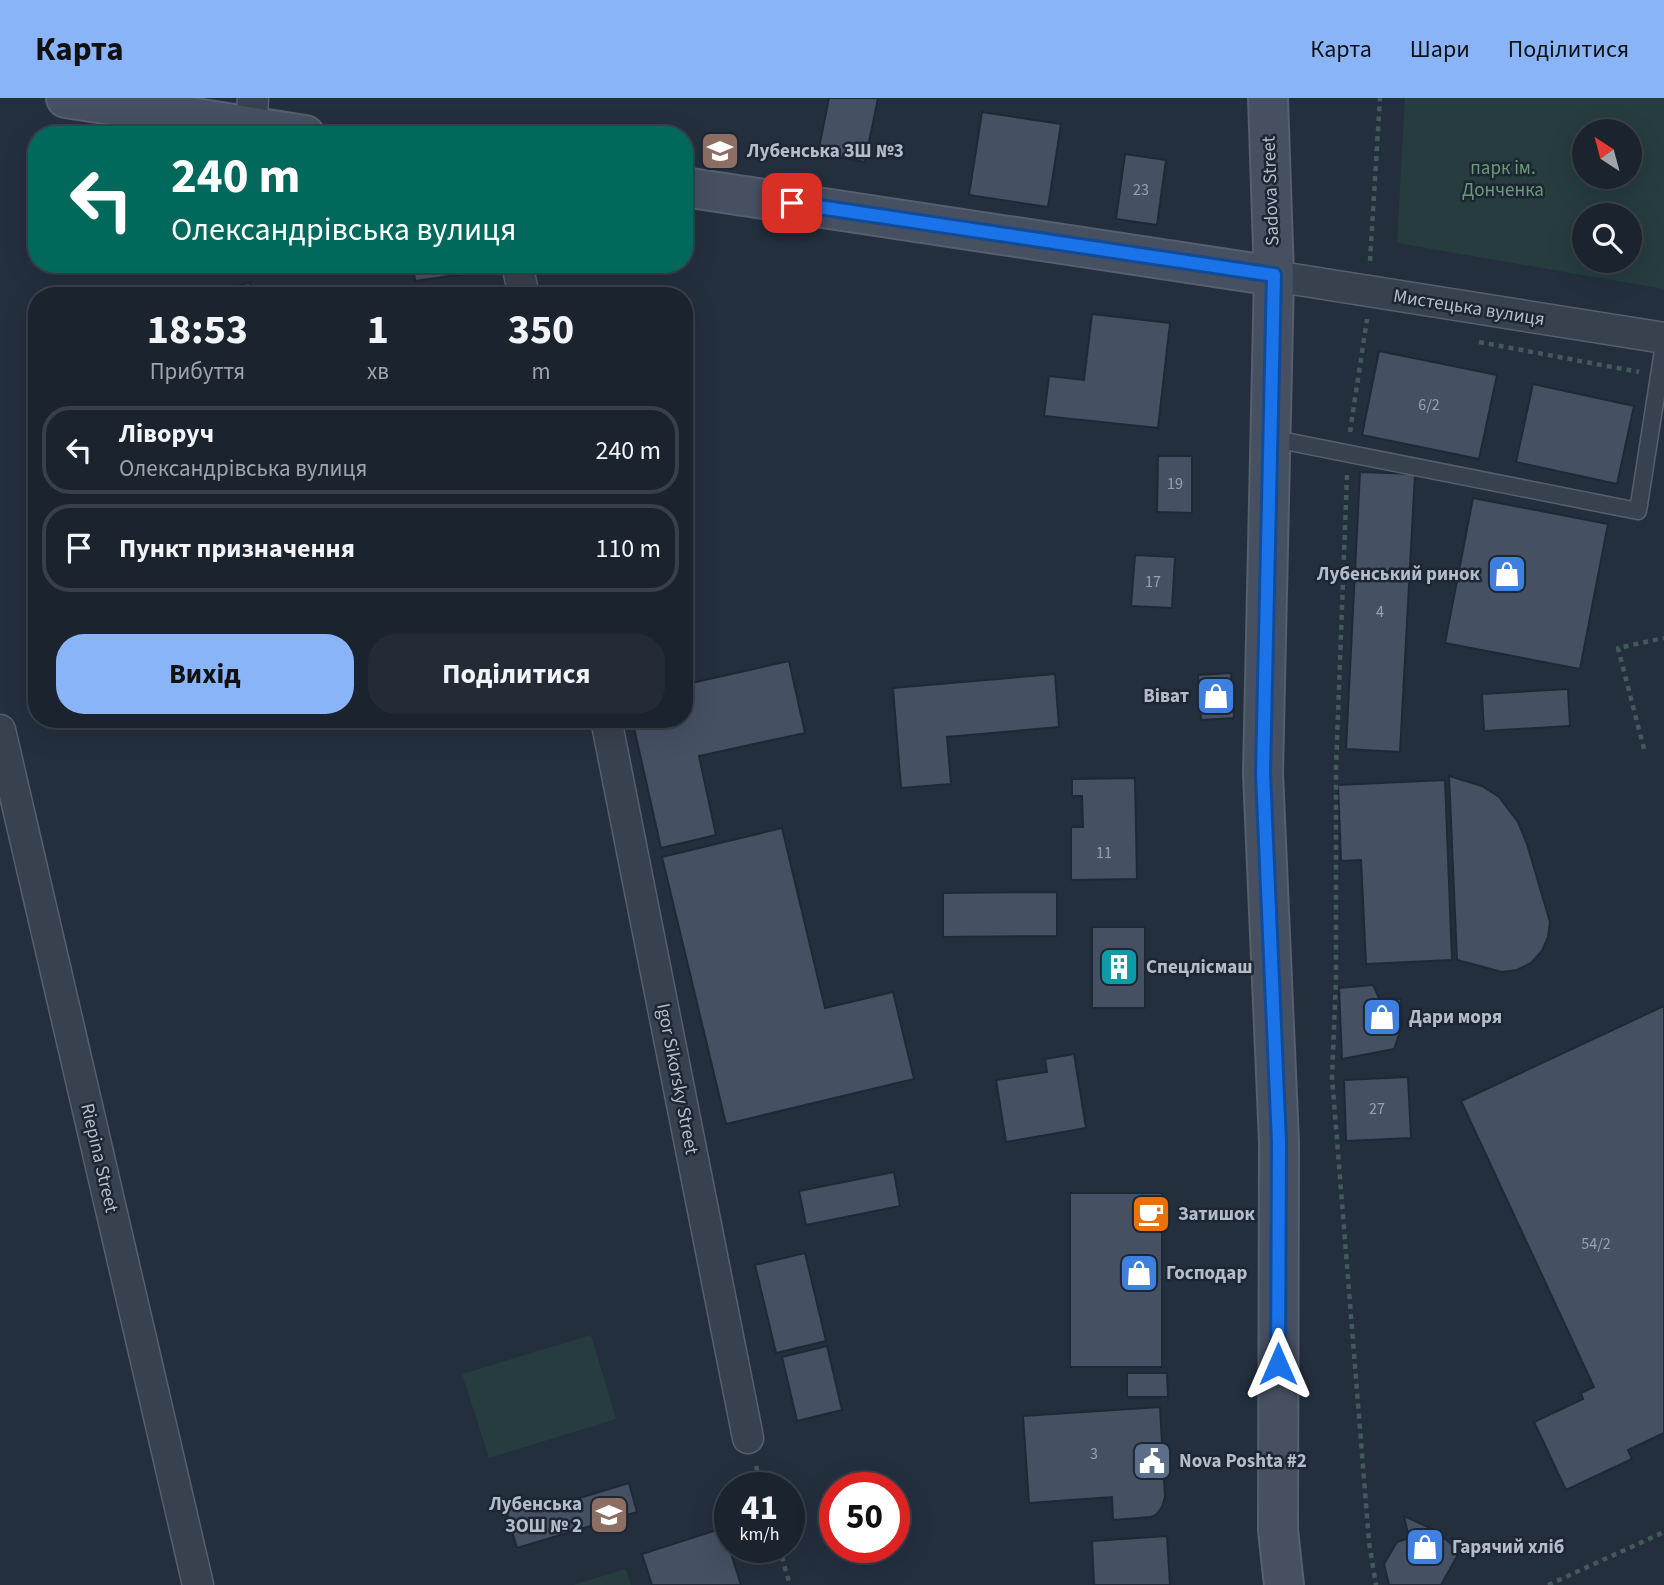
<!DOCTYPE html>
<html lang="uk">
<meta charset="utf-8">
<style>
:root{--surface:#1b232e;--page:#242b36;--text:#f1f3f6;--muted:#a0a4aa;--line:#39404a;--accent:#8ab4f8}
body{margin:0;font-family:"Source Sans 3",sans-serif;background:var(--page);color:var(--text);height:100vh;display:flex;flex-direction:column;font-size:26px;white-space:nowrap}
*{box-sizing:border-box;margin:0}
p{font-size:23px;color:var(--muted)}
.icon{flex:none;width:38px;height:38px;fill:none;stroke:currentColor;stroke-width:2;stroke-linecap:round;stroke-linejoin:round}
.map{position:relative;flex:1;overflow:hidden}
.panel{position:absolute;left:28px;top:189px;width:665px;height:441px;display:flex;flex-direction:column;background:var(--surface);border-radius:28px;box-shadow:0 7px 28px #0002,0 0 0 2px var(--line)}
.panel>*{flex:none}
.banner{position:absolute;left:28px;top:28px;width:665px;height:147px;border-radius:28px;box-shadow:0 7px 28px #0002,0 0 0 2px var(--line);background:#00695c;color:#fff;overflow:hidden}
.needle{width:46px;rotate:324deg}
.buttons{position:absolute;left:1572px;top:21px;display:grid;gap:14px}
.buttons a{display:grid;place-items:center;width:70px;height:70px;border-radius:50%;background:var(--surface);box-shadow:0 7px 28px #0002,0 0 0 2px var(--line);font-size:35px}
.speed{position:absolute;left:714px;top:1374px;display:flex;gap:14px;font-size:35px;font-weight:700;text-align:center}
.speed>*{display:grid;place-content:center;width:91px;height:91px;border-radius:50%;background:var(--surface);box-shadow:0 7px 28px #0002,0 0 0 2px var(--line);line-height:1}
.speed small{font-size:18px;font-weight:400}
.speed .limit{border:10px solid #d22;background:#fff;color:#111}
.pin{position:absolute;display:grid;place-items:center;width:60px;height:60px;color:#fff;margin:-30px;border-radius:14px;box-shadow:0 4px 10px #0006}
.me{position:absolute;width:77px;margin:-38px;rotate:0deg;stroke-linejoin:round;filter:drop-shadow(0 0 5px #0008)}
.turn{display:flex;align-items:center;gap:24px;height:147px;padding:0 28px;font-size:32px}
.turn .icon{width:91px;height:91px;stroke-width:2.5}
.turn b{display:block;font-size:49px;line-height:60px}
.eta{display:flex;justify-content:space-evenly;align-items:center;height:119px;text-align:center}
.eta b{font-size:42px;font-weight:700;line-height:49px}
.action{display:flex;gap:14px;margin-top:auto;padding:14px 28px}
.action a{flex:1;height:80px;border-radius:28px;background:var(--accent);color:#111;font-size:28px;font-weight:700;line-height:80px;text-align:center}
.action a+a{background:var(--page);color:var(--text)}
ul{padding:0;list-style:none}
li{display:flex;align-items:center;gap:21px;height:88px;margin:0 14px 10px;padding:0 14px;border:4px solid var(--line);border-radius:28px}
li div{flex:1}
li b{display:block;font-size:26px}
li em{font-style:normal}
header{display:flex;align-items:center;gap:42px;box-sizing:border-box;height:98px;padding:0 35px;background:var(--accent);color:#111}
header strong{font-size:33px}
nav{display:flex;gap:38px;margin-inline-start:auto;font-size:24px}
.map>svg:first-child{display:block}
.green{fill:#263c3f;fill-rule:evenodd}
.building{fill:#455162;stroke:#1f2835;stroke-width:2}
.lines{fill:none;stroke-linecap:round;stroke-linejoin:round}
.service-casing{stroke:#565f6c;stroke-width:19}
.minor-casing{stroke:#565f6c;stroke-width:33}
.secondary-casing{stroke:#565f6c;stroke-width:42}
.path{stroke:#44595c;stroke-width:4.5;stroke-dasharray:5 5;stroke-linecap:butt}
.service{stroke:#38414e;stroke-width:16}
.minor{stroke:#38414e;stroke-width:30}
.secondary{stroke:#465061;stroke-width:38}
.route-casing{stroke:#114b97;stroke-width:18}
.route{stroke:#1a73e8;stroke-width:12}
.labels{text-anchor:middle;dominant-baseline:central;stroke-width:5;stroke-linejoin:round;paint-order:stroke}
.number-label{font-size:16px;fill:#98a1af}
.poi-label{font-size:19px;font-weight:bold;fill:#b4bcc9;stroke:#1d2633;text-anchor:start}
.park-label{font-size:19px;fill:#6b9a76;stroke:#1d2633}
.street-label{font-size:19px;fill:#b4bcc9;stroke:#1d2633}
</style>
<header>
<strong>Карта</strong>
<nav><a>Карта</a><a>Шари</a><a>Поділитися</a></nav>
</header>
<div class="map">
<svg width="1664" height="1487" viewBox="0 0 1664 1487">
<rect width="100%" height="100%" fill="#242f3e"/>
<path class="green" d="M1405,0H1664V191L1397,145ZM1584,33H1629V79H1584ZM1584,117H1629V163H1584Z
M591,1237L616,1321L489,1360L462,1276Z
M626,1471L631,1487H573Z"/>
<path class="building" d="M829,0H878L865,64L818,55Z
M982,14L1061,26L1048,109L969,97Z
M1125,56L1166,62L1157,127L1116,121Z
M413,166H470L471,175L415,183Z
M250,185L252,198H197V193Z
M1092,216L1170,225L1158,330L1044,318L1049,278L1084,282Z
M1379,253L1497,277L1479,361L1362,337Z
M1533,286L1634,308L1617,386L1516,364Z
M1158,358H1192V415L1157,414Z
M1360,374L1415,376L1400,654L1346,651Z
M1473,400L1608,426L1580,571L1445,545Z
M1135,457L1175,459L1172,510L1131,508Z
M789,563L805,635L699,658L716,737L661,750L632,621H684V572L687,586Z
M1231,575L1234,620L1201,622L1198,577Z
M1055,576L1059,629L947,639L951,686L901,690L893,590Z
M1568,591L1570,628L1484,633L1482,596Z
M1449,678L1482,688L1499,699L1518,724L1527,746L1550,824L1548,839L1542,853L1531,865L1517,872L1502,874L1457,862Z
M1135,680L1137,781L1071,782V729H1083L1082,698H1072V681Z
M1445,682L1452,862L1366,866L1361,762L1341,763L1338,687Z
M782,730L825,910L893,894L914,981L726,1026L662,759Z
M1057,794V838L943,839V795Z
M1092,829H1145V910H1092Z
M1373,887L1379,900L1401,901L1402,928L1394,951L1342,961L1339,890Z
M1664,908V1335L1628,1352L1632,1361L1566,1392L1534,1324L1583,1301L1581,1295L1594,1289L1461,1003Z
M1074,956L1086,1030L1006,1044L996,982L1047,974L1045,961Z
M1408,979L1411,1040L1346,1043L1344,982Z
M894,1074L900,1108L806,1127L799,1093Z
M1070,1095H1162V1269H1070Z
M805,1155L826,1243L776,1255L755,1167Z
M827,1248L842,1312L797,1323L782,1259Z
M1127,1275H1167L1168,1299H1127Z
M1160,1309L1165,1399L1162,1409L1156,1417L1151,1419L1113,1422L1112,1399L1029,1405L1023,1318Z
M629,1385L637,1414L517,1450L505,1409L533,1401L537,1413Z
M1404,1418L1434,1432L1460,1453L1441,1487H1389L1384,1466L1397,1444L1409,1440Z
M723,1430L741,1487H652L642,1456Z
M1167,1438L1170,1487H1094L1092,1443Z"/>
<g class="lines">
<g class="service-casing">
<path id="service" d="M1270,340L1638,413L1664,246"/>
</g>
<g class="minor-casing">
<path id="minor" d="M251,29L253,0
M517,166L524,198
M1274,178L1664,240
M606,621L748,1340
M0,632L198,1487"/>
</g>
<g class="secondary-casing">
<path id="secondary" d="M66,0L305,37
M1268,0L1274,178L1263,675L1279,1044L1278,1432L1284,1487
M684,89L1274,178"/>
</g>
<path class="path" d="M1370,163L1380,0
M1479,244L1639,274
M1350,334L1367,221
M1347,377L1336,669V882L1332,979L1369,1444L1376,1487
M1644,651L1618,550L1664,540
M756,1368L762,1390
M779,1449L790,1487
M1548,1487L1664,1434"/>
<use href="#service" class="service"/>
<use href="#minor" class="minor"/>
<use href="#secondary" class="secondary"/>
</g>
<g class="lines">
<g class="route-casing">
<path id="route" d="M792,105L1274,177L1263,675L1279,1044L1278,1266"/>
</g>
<use href="#route" class="route"/>
</g>
<defs>
<g id="school-square" transform="scale(2.0125)"><rect x="-9" y="-9" width="18" height="18" rx="4" fill="#8d6e63" stroke="#1d2633"/><path d="M0-5L7-2L0 1L-7-2ZM-4 1L0 2.5L4 1V4Q0 6-4 4Z" fill="#fff"/></g>
<g id="shop-square" transform="scale(2.0125)"><rect x="-9" y="-9" width="18" height="18" rx="4" fill="#3f7fe0" stroke="#1d2633"/><path d="M-5-2.5h2.3a2.7 3.5 0 0 1 5.4 0H5L5.5 6h-11ZM-1.5-2.5h3a1.5 2.3 0 0 0-3 0Z" fill="#fff"/></g>
<g id="building-square" transform="scale(2.0125)"><rect x="-9" y="-9" width="18" height="18" rx="4" fill="#0f9aa8" stroke="#1d2633"/><path d="M-4-6H4V6H1V3H-1V6H-4ZM-2.5-4.3h1.7v1.8h-1.7ZM.8-4.3h1.7v1.8H.8ZM-2.5-1h1.7V.8h-1.7ZM.8-1h1.7V.8H.8Z" fill="#fff"/></g>
<g id="cafe-square" transform="scale(2.0125)"><rect x="-9" y="-9" width="18" height="18" rx="4" fill="#e8710a" stroke="#1d2633"/><path d="M-5.5-4.5H6V0H3Q3 3.5 0 3.5H-2.5Q-5.5 3.5-5.5 0ZM3-3.2v2h1.7v-2ZM-6 4.5H4V6H-6Z" fill="#fff"/></g>
<g id="civic-square" transform="scale(2.0125)"><rect x="-9" y="-9" width="18" height="18" rx="4" fill="#5c6f8a" stroke="#1d2633"/><path d="M-.6-6.5H3V-4.5H.6V-3L4-1V1h2V6H-6V1h2V-1L-.6-3ZM-1.2 2.5V6h2.4V2.5Z" fill="#fff"/></g>
</defs>
<g fill-rule="evenodd">
<use href="#school-square" x="720" y="53"/>
<use href="#shop-square" x="1507" y="476"/>
<use href="#shop-square" x="1216" y="598"/>
<use href="#building-square" x="1119" y="869"/>
<use href="#shop-square" x="1382" y="919"/>
<use href="#cafe-square" x="1151" y="1116"/>
<use href="#shop-square" x="1139" y="1175"/>
<use href="#civic-square" x="1152" y="1363"/>
<use href="#school-square" x="609" y="1417"/>
<use href="#shop-square" x="1425" y="1449"/>
</g>
<g class="labels">
<g class="number-label">
<text x="1141" y="92">23</text>
<text x="1429" y="307">6/2</text>
<text x="1175" y="386">19</text>
<text x="1153" y="484">17</text>
<text x="1380" y="514">4</text>
<text x="1104" y="755">11</text>
<text x="1377" y="1011">27</text>
<text x="1596" y="1146">54/2</text>
<text x="1094" y="1356">3</text>
</g>
<g class="poi-label">
<text x="747" y="53">Лубенська ЗШ №3</text>
<text x="1480" y="476" text-anchor="end">Лубенський ринок</text>
<text x="1189" y="598" text-anchor="end">Віват</text>
<text x="1146" y="869">Спецлісмаш</text>
<text x="1409" y="919">Дари моря</text>
<text x="1178" y="1116">Затишок</text>
<text x="1166" y="1175">Господар</text>
<text x="1179" y="1363">Nova Poshta #2</text>
<text x="582" y="1406" text-anchor="end">Лубенська<tspan x="582" dy="22">ЗОШ № 2</tspan></text>
<text x="1452" y="1449">Гарячий хліб</text>
</g>
<g class="park-label">
<text x="1503" y="70">парк ім.<tspan x="1503" dy="22">Донченка</tspan></text>
</g>
<g class="street-label">
<text transform="translate(1271 93) rotate(-92)">Sadova Street</text>
<text transform="translate(1469 210) rotate(9)">Мистецька вулиця</text>
<text transform="translate(677 981) rotate(79)">Igor Sikorsky Street</text>
<text transform="translate(99 1060) rotate(77)">Riepina Street</text>
</g>
</g>
</svg>
<div class="buttons">
<a><svg class="needle" viewBox="-14 -14 28 28"><path d="M0-13l5 13h-10z" fill="#e53935"/><path d="M0 13l5-13h-10z" fill="#a0a4aa"/></svg></a>
<a><svg class="icon" aria-label="search" viewBox="0 0 24 24"><circle cx="10" cy="10" r="6"/><path d="M15 15l6 6"/></svg></a>
</div>
<div class="speed"><div>41<small>km/h</small></div><div class="limit">50</div></div>
<div class="pin" style="left:792px;top:105px;background:#d93025"><svg class="icon" aria-label="arrive" viewBox="0 0 24 24"><path d="M6 21V4h12l-3 4 3 4H6"/></svg></div>
<svg class="me" style="left:1278px;top:1266px" viewBox="-20 -20 40 40"><path d="M0-17L14 15 0 8-14 15z" fill="#1a73e8" stroke="#fff" stroke-width="4"/></svg>
<div class="banner">
<div class="turn"><svg class="icon" aria-label="left" viewBox="0 0 24 24"><path d="M17 20v-9H6M10 6l-5 5 5 5"/></svg><div><b>240 m</b>Олександрівська вулиця</div></div>
</div>
<section class="panel">
<div class="eta">
<div><b>18:53</b><p>Прибуття</p></div>
<div><b>1</b><p>хв</p></div>
<div><b>350</b><p>m</p></div>
</div>
<ul>
<li><svg class="icon" aria-label="left" viewBox="0 0 24 24"><path d="M17 20v-9H6M10 6l-5 5 5 5"/></svg><div><b>Ліворуч</b><p>Олександрівська вулиця</p></div><em>240 m</em></li>
<li><svg class="icon" aria-label="arrive" viewBox="0 0 24 24"><path d="M6 21V4h12l-3 4 3 4H6"/></svg><div><b>Пункт призначення</b></div><em>110 m</em></li>
</ul>
<div class="action"><a>Вихід</a><a>Поділитися</a></div>
</section>
</div>
